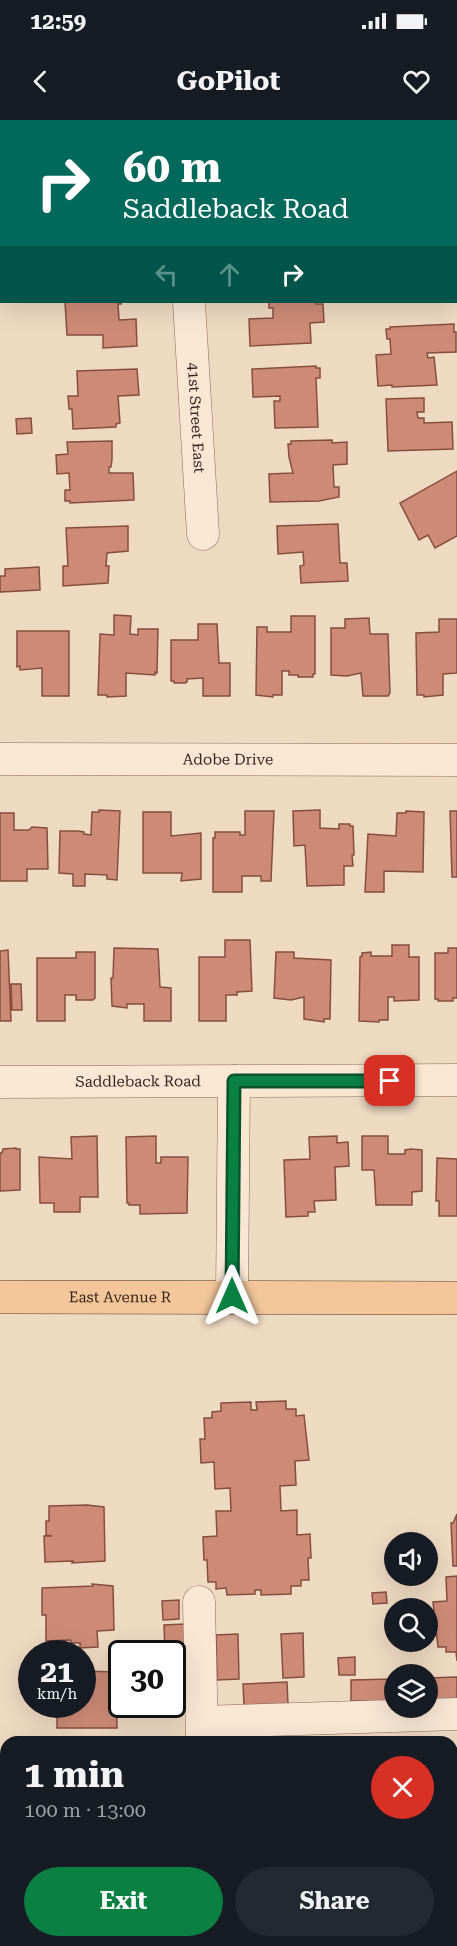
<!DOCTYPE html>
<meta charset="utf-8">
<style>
:root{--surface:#171b24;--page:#242831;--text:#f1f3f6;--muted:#9ea1a6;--accent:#0b8043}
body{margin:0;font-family:"Roboto Serif",serif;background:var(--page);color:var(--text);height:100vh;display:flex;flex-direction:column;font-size:22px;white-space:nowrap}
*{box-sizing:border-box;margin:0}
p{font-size:20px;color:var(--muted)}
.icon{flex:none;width:33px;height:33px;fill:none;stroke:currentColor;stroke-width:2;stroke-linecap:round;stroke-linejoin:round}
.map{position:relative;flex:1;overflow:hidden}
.details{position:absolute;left:0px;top:1616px;width:458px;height:212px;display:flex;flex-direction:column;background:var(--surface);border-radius:18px 18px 0 0;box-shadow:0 6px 24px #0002}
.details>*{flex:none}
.guide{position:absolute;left:0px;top:0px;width:458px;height:183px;box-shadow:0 6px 24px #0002;background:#00695c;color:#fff;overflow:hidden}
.fabs{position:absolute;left:384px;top:1412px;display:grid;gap:12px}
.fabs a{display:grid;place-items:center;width:54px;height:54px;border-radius:50%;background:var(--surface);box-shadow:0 6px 24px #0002;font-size:30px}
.speed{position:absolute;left:18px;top:1520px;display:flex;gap:12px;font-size:30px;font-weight:700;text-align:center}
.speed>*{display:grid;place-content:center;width:78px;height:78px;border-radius:50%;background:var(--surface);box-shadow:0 6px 24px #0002;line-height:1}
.speed small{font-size:15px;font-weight:400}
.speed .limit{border:3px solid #111;border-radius:9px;background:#fff;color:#111}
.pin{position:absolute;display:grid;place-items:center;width:51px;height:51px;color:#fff;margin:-26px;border-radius:12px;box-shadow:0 3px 9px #0006}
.me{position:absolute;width:66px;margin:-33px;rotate:0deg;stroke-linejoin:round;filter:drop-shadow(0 0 4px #0008)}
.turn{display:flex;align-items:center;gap:21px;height:126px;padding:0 24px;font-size:27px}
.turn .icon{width:78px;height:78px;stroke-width:2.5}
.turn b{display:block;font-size:42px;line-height:51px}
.lanes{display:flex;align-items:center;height:57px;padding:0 24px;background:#0003;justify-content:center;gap:30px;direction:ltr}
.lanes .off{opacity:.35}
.round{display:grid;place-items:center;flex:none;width:63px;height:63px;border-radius:32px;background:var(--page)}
.summary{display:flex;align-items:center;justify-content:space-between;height:102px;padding:0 24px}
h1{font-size:36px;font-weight:700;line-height:45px}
.primary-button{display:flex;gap:12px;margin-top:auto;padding:12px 24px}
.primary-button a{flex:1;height:69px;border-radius:36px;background:var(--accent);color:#fff;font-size:24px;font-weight:700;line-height:69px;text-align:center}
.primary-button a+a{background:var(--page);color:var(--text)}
.status{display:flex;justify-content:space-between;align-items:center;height:42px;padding:0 30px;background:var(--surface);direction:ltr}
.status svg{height:16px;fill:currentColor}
header{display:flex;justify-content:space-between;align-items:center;height:78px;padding:0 24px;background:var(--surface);font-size:27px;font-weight:700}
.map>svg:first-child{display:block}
.building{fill:#cd8b77;stroke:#874e3e;stroke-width:1.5}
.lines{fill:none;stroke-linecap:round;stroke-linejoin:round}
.minor-casing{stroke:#886959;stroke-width:33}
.major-casing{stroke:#55392d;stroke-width:34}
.minor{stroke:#f9e7d4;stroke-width:32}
.major{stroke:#f2c698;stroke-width:33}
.route-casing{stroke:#07532c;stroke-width:15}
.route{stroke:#0b8043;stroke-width:10}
.labels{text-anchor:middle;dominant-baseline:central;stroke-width:6;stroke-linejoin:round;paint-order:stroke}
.street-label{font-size:15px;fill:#37251d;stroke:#f6e4d1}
</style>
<div class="status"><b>12:59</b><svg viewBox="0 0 49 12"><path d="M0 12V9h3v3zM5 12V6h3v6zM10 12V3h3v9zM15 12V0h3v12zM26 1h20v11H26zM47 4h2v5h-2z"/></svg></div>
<header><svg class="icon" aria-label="back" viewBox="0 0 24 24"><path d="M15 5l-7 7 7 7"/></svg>GoPilot<svg class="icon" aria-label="heart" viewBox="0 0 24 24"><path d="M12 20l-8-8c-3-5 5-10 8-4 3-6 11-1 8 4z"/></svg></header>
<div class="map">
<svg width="457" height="1826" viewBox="0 0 457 1826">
<rect width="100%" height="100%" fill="#eed9c1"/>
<path class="building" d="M65,182H121V184H118L119,200L136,199L137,226L103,228V215H67Z
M269,182H315L316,184H323L324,202L310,203L311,223L250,226L249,199L273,198V188H269Z
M454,204V212H456V232L427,233L428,238L434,237L437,265L392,267V265L378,266L376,235L391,234L390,219H387L386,209H390V207Z
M316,246V248H320V258H316L318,307L275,308L274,281H280V276L253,277L252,249Z
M137,249L139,275L118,276L120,303L116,304V307L73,309L72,289H69L68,276H78L77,251Z
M421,278H424V292H417L418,298H424V303L452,302L453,329L388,331L386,279Z
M31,298L32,313L17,314L16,299Z
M332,320V323L347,322V344L333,345L334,367H339V377L319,381L270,382L269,354L293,353L289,337L288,324H291V321Z
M112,321V339L111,347H109V353H133L134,380L70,383V381H65V370H70L69,353L57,354L56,335L68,334L67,322Z
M457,351V416L435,428L428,415L419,420L400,383Z
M338,404L340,443H347L348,461L301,463L300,446L304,445L303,432L278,434L277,406Z
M128,406V431L107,433L106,446H109L108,463L63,466V446H68L66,408Z
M39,447L40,470L0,472V456H5V449Z
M114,495L131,496L130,514L138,515V509H158L157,553L155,552V555L126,553V576L107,577V575H98L100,514L114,515Z
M291,496H315V554H313V557H298V555H289V551H282V575H273V577L256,575L257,507H267V512H291Z
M369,498L370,514H388L390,573L388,576H363L361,553L347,556L331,555V508H345V499Z
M439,499H457V553L443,554V575L424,577V575H417L416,513L439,512Z
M198,504H217L219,543H230V576H203V558L187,559V562L185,563H174V561H171V520H198Z
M17,511H69V576H42V548L20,550V546L17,547Z
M99,690L120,691L117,760L107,759V755L85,754V766H73V754L59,753L60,711H78L84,712V714L91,715L92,692H99Z
M320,690V708L339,709V704H350V706H353L354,735H352L353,746H344V765L307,766L305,725L294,726L293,691Z
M245,691H274L271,761H261V756H242V772H213V718H215V712H240V715H245Z
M406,691L424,692L423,752L384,751V772H365L368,714L396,716L397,693H406Z
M450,691H457V757H452Z
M143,692H171V716L201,713V759L181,761L182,753H143Z
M0,693H14V710H29L32,707L47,708L48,749H27V761H0Z
M225,820H250L252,871L237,872V875H226V901H199V837H225Z
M392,825H409V837H419V880L394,881V877H388V900H379V902L359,901L360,837L362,836V833L371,832V836H392Z
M114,828L158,829L160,867L171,868V901H144V884H127V888L112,886L111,858H113Z
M448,828H457V878H453V881H438V879H435V833H448Z
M8,830L11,901H0V831Z
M76,832H95V878L93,880H76V875H65V901H37V838H76Z
M276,832H294V838L331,840L330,899H324V902L304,899V877L291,880L274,878Z
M11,864H21L22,890H12Z
M97,1016L98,1077H80V1092H54V1083H40L39,1037L72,1039L71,1017Z
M156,1016V1043H161V1037H188L187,1093L140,1094V1085H129V1083H127L126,1017Z
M337,1016V1023L348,1022L349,1046L335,1047L336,1080L314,1081L315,1092H308V1096L286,1097L284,1040L310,1039L309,1017Z
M362,1016H388V1034H405V1030L411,1029L422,1030V1071L412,1072V1085H376L374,1050H362Z
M16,1028V1029H20V1070L0,1071V1033H2L3,1029Z
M437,1038L457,1039V1096H439V1081H436Z
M286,1281V1289H296V1296L304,1295L309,1340L295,1341L296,1365L280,1366L281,1391L297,1390V1415L310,1414L311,1438H308L309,1460H301V1466H291V1474L261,1475V1470H255V1474L227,1475L226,1468L216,1469V1462H208L207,1440H204L203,1417L217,1416L216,1391H231L230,1368L215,1369L214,1342L201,1343L200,1319H205L204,1298H212V1292L221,1291V1283L251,1282V1290H257L256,1282Z
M87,1385L104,1387L105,1441L72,1443L73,1441L45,1442L44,1416H52L46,1415V1401H49V1386Z
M457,1394V1446H453L451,1403H453Z
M457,1456V1541L456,1532H446V1527H438L433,1482L447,1481L446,1457Z
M92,1464L113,1466L114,1510L97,1511L98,1527L80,1528V1523H72L70,1520L46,1521V1495H42V1468L93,1466Z
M386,1472L387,1483L373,1484L372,1473Z
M179,1480V1499L163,1500L162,1481Z
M185,1504L187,1549L172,1550V1533H165L164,1505Z
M303,1513L304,1557L283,1558L281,1514Z
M238,1514L239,1559L217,1560L216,1515Z
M355,1537V1555H339L338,1538Z
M82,1551L116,1552L117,1608H57V1584H82Z
M457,1557V1579L428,1580V1558Z
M394,1559V1581H351V1560Z
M287,1562L288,1584L244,1585L243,1564Z
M46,1821H117V1826H50V1824H46Z
M268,1821H369V1823H372L373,1826H265L268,1825Z"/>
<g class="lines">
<g class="minor-casing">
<g id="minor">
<path d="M0,27H2"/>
<path id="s1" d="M189,182L203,414"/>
<path id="s2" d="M0,639L457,640"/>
<path id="s3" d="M0,962L457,960"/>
<path d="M232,1176L234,961"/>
<path d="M199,1482L202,1622"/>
<path d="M202,1602L457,1594"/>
<path d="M208,1821V1826"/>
</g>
</g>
<g class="major-casing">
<g id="major">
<path id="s4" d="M0,1177L457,1178"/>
</g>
</g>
<use href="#minor" class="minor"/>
<use href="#major" class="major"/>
</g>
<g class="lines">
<g class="route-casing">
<path id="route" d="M232,1176L234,961H390"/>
</g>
<use href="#route" class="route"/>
</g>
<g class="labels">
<g class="street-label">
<text stroke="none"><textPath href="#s1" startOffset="116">41st Street East</textPath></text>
<text stroke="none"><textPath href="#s2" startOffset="228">Adobe Drive</textPath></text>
<text stroke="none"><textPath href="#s3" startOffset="138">Saddleback Road</textPath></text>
<text stroke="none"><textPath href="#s4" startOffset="120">East Avenue R</textPath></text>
</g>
</g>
</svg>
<div class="fabs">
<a><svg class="icon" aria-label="sound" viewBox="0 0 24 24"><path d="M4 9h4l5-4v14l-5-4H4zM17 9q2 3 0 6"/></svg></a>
<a><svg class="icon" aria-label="search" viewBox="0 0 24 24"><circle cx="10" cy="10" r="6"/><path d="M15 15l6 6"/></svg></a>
<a><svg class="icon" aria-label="layers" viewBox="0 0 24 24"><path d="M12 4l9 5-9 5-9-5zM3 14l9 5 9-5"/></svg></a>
</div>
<div class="speed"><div>21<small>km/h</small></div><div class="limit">30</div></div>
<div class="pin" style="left:390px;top:961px;background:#d93025"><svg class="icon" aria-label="arrive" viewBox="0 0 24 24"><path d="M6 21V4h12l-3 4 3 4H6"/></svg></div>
<svg class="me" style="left:232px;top:1176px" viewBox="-20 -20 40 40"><path d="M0-17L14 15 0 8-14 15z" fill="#0b8043" stroke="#fff" stroke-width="4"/></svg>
<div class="guide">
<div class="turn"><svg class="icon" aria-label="right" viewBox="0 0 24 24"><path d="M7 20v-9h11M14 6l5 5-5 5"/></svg><div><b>60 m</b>Saddleback Road</div></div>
<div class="lanes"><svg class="icon off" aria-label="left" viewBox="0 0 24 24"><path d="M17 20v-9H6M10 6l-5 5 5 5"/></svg><svg class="icon off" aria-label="ahead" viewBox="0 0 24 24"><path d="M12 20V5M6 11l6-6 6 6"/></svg><svg class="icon" aria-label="right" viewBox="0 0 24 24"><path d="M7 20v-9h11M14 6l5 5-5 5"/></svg></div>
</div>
<section class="details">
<div class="summary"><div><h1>1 min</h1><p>100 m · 13:00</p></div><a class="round" style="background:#d93025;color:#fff"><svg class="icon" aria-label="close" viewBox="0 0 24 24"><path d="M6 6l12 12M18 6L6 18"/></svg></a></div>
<div class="primary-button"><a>Exit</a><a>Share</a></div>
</section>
</div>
